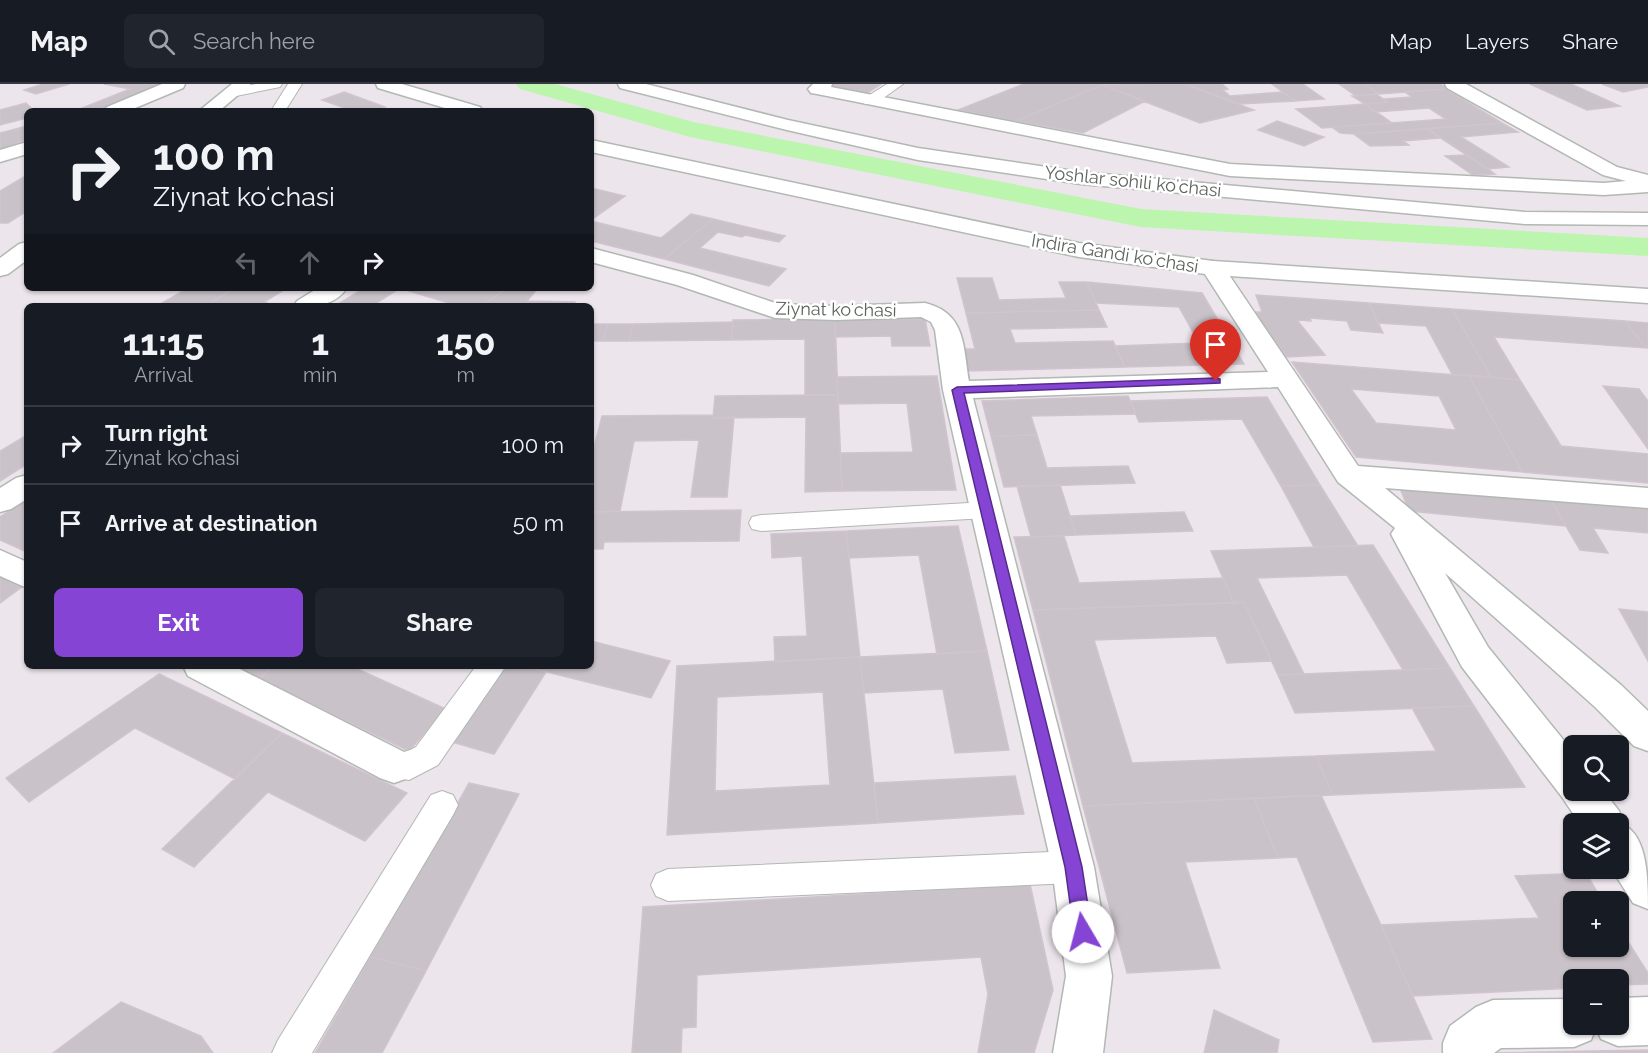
<!DOCTYPE html>
<meta charset="utf-8">
<style>
:root{--surface:#171b24;--page:#20242c;--text:#f1f3f6;--muted:#9ea1a6;--line:#363941;--accent:#8544d4}
body{margin:0;font-family:Raleway,sans-serif;background:var(--page);color:var(--text);height:100vh;display:flex;flex-direction:column;font-size:22px;white-space:nowrap}
*{box-sizing:border-box;margin:0}
p{font-size:20px;color:var(--muted)}
.icon{flex:none;width:33px;height:33px;fill:none;stroke:currentColor;stroke-width:2;stroke-linecap:round;stroke-linejoin:round}
.map{position:relative;flex:1;overflow:hidden}
.panel{position:absolute;left:24px;top:219px;width:570px;height:366px;display:flex;flex-direction:column;background:var(--surface);border-radius:9px;box-shadow:0 2px 4px #0004}
.panel>*{flex:none}
.hud{position:absolute;left:24px;top:24px;width:570px;height:183px;border-radius:9px;box-shadow:0 2px 4px #0004;background:#171b24;color:var(--text);overflow:hidden}
.buttons{position:absolute;left:1563px;top:651px;display:grid;gap:12px}
.buttons a{display:grid;place-items:center;width:66px;height:66px;border-radius:9px;background:var(--surface);box-shadow:0 2px 4px #0004;font-size:30px}
.pin{position:absolute;display:grid;place-items:center;width:51px;height:51px;color:#fff;margin:-62px -26px;border-radius:50% 50% 50% 0;rotate:-45deg;box-shadow:0 0 6px #0007}
.pin .icon{rotate:45deg}
.me{position:absolute;width:66px;margin:-33px;rotate:352deg;stroke-linejoin:round;filter:drop-shadow(0 0 4px #0008)}
.turn{display:flex;align-items:center;gap:21px;height:126px;padding:0 30px;font-size:27px}
.turn .icon{width:78px;height:78px;stroke-width:2.5}
.turn b{display:block;font-size:42px;line-height:51px}
.lanes{display:flex;align-items:center;height:57px;padding:0 30px;background:#0003;justify-content:center;gap:30px;direction:ltr}
.lanes .off{opacity:.35}
.eta{display:flex;justify-content:space-evenly;align-items:center;height:102px;text-align:center}
.eta b{font-size:36px;font-weight:700;line-height:42px}
.action{display:flex;gap:12px;margin-top:auto;padding:12px 30px}
.action a{flex:1;height:69px;border-radius:9px;background:var(--accent);color:#fff;font-size:24px;font-weight:700;line-height:69px;text-align:center}
.action a+a{background:var(--page);color:var(--text)}
ul{padding:0;list-style:none}
li{display:flex;align-items:center;gap:18px;height:78px;padding:0 30px;border-top:2px solid var(--line)}
li div{flex:1}
li b{display:block;font-size:22px}
li em{font-style:normal}
header{display:flex;align-items:center;gap:36px;box-sizing:border-box;height:84px;padding:0 30px;background:var(--surface);border-bottom:2px solid var(--line)}
header strong{font-size:28px}
nav{display:flex;gap:33px;margin-inline-start:auto;font-size:21px}
.search{width:420px;height:54px;background:var(--page);display:flex;align-items:center;gap:15px;box-sizing:border-box;padding:0 21px;border-radius:9px;color:var(--muted);font-size:22px}
.map>svg:first-child{display:block}
.lines{fill:none;stroke-linecap:round;stroke-linejoin:round}
.canal{fill:#bbf5ae;fill-rule:evenodd}
.building{fill:#c9c2c8;stroke:#d1c4d1;stroke-width:1.5;fill-rule:evenodd}
.service-casing{stroke:#b2b8b2;stroke-width:2}
.minor-casing{stroke:#b2b8b2;stroke-width:3}
.tertiary-casing{stroke:#b2b8b2;stroke-width:3}
.service{fill:#fff;fill-rule:evenodd}
.minor{fill:#fff;fill-rule:evenodd}
.tertiary{fill:#fff;fill-rule:evenodd}
.route{fill:#8544d4;stroke:#562c8a;stroke-width:1.5}
.labels{text-anchor:middle;dominant-baseline:central;stroke-width:5;stroke-linejoin:round;paint-order:stroke}
.far-street-label{font-size:18px;fill:#5d645d;stroke:#fff}
</style>
<header>
<strong>Map</strong>
<div class="search"><svg class="icon" aria-label="search" viewBox="0 0 24 24"><circle cx="10" cy="10" r="6"/><path d="M15 15l6 6"/></svg>Search here</div>
<nav><a>Map</a><a>Layers</a><a>Share</a></nav>
</header>
<div class="map">
<svg width="1648" height="969" viewBox="0 0 1648 969">
<rect width="100%" height="100%" fill="#ede5ec"/>
<g class="lines">
<path class="canal" d="M516,0H555L693,38L1141,125L1648,154V172L1141,143L690,53L520,5Z"/>
</g>
<path class="building" d="M43,0H69L36,10L24,6Z
M104,0H163L167,1L104,27H75L130,5Z
M831,0H881L866,10L828,1Z
M1024,0H1104L1016,37L958,26Z
M1184,0L1254,26L1200,39L1102,1Z
M1184,0H1222L1228,5L1223,6L1230,12L1283,8L1295,17L1240,20Z
M1272,0H1303L1324,15L1295,17Z
M1339,0H1364L1379,10L1356,12Z
M1364,0H1440L1449,5L1379,10Z
M1530,0H1571L1620,22L1587,26Z
M1602,0H1648V3L1623,8Z
M1102,1L1145,17L1083,49L1016,37Z
M1446,5L1502,39L1354,50L1340,49L1332,43L1446,35L1429,24L1375,28L1365,20L1388,18L1383,15L1412,13L1405,8Z
M344,8L385,23L373,27H353L322,16Z
M1376,10L1388,18L1365,20L1352,12Z
M26,19L34,27H27V34L0,41V26Z
M1365,20L1392,39L1322,44L1296,25Z
M1277,37L1324,53L1304,62L1258,46Z
M1502,39L1518,48L1461,53L1509,83L1488,85L1427,45Z
M27,42V55L0,66V49Z
M1427,45L1441,54L1403,57L1409,61L1370,62L1354,50Z
M1466,71L1488,85L1495,90L1473,91L1445,72Z
M27,91V127L8,139H0V107Z
M591,104L625,112L591,136Z
M691,130L713,135L664,175L591,157V137L661,154Z
M713,135L785,152L779,158L745,151L742,153L718,148L700,164L786,185L769,202L664,175Z
M957,194H992L999,216L1066,214L1059,198H1087L1099,226L966,229Z
M1087,198L1202,209L1244,280L1125,283L1115,262L1199,259L1179,223L1096,219Z
M188,204H235L205,222H157Z
M235,204H287L264,218L270,220L266,222H205Z
M364,204H400L372,222H335Z
M399,204H464L472,206L475,204H507L482,222H459Z
M507,204H538L527,217L575,218L573,222H482Z
M1256,211L1369,219L1383,249L1351,246L1347,237L1310,234L1311,237L1297,236L1325,271L1287,273L1253,228H1262Z
M1369,219L1452,225L1491,293L1452,290L1426,242L1378,239Z
M1452,225L1625,237L1646,264L1494,253L1520,296L1491,293Z
M1099,226L1107,243L1010,245L1015,259L1113,257L1125,283L966,287L961,265H975L966,229Z
M835,235H925L930,262H892L891,252L835,253Z
M835,235L838,311H805V255L731,256L733,236Z
M1625,237L1648,239V264H1646Z
M733,238L731,256L629,257L633,240Z
M591,240H608L603,257H591Z
M608,240H633L629,257H603Z
M1292,278L1469,292L1522,388L1356,373ZM1351,305L1439,312L1456,346L1376,339Z
M937,292L956,406L842,407L840,369L913,368L907,319L838,320L837,293Z
M1469,292L1520,296L1561,362L1648,370V399L1522,388Z
M1603,302L1639,305L1648,317V365Z
M838,311L842,407L805,408L806,333L713,334L715,312Z
M1128,312L1136,330L1031,332L1037,351L991,352L982,317Z
M1267,313L1320,401L1281,402L1242,335L1139,338L1130,317Z
M713,331V334L734,333L727,413H691L699,356L634,357L620,427L591,428V375L602,332Z
M27,351V380L0,397V367Z
M1037,351L1047,384L1128,382L1135,399L1004,403L991,352Z
M1398,399L1549,413L1566,442L1409,427Z
M1060,401L1076,451L1031,453L1017,402Z
M1320,401L1358,462L1314,463L1281,402Z
M1549,413L1648,422V449L1593,444L1608,469L1580,466Z
M27,415V468L0,456V433Z
M741,426L739,457L604,458L603,465H591V428Z
M1184,428L1193,447L1076,451L1070,432Z
M958,442L987,567L937,570L919,471L849,474L846,447Z
M846,447L860,573L775,578L774,553L807,552L802,472L772,474L771,450Z
M1064,452L1079,499L1223,494L1234,519L1033,526L1014,453Z
M1373,461L1450,584L1403,586L1347,491L1257,494L1304,590L1278,591L1244,518L1234,519L1211,467Z
M0,493L22,503L0,519Z
M1244,518L1271,577L1227,579L1216,552L1094,556L1132,679L1316,672L1333,711L1083,722L1033,526Z
M1619,525L1648,528V577Z
M591,557L670,577L651,614L523,582H591Z
M987,567L1009,666L955,669L943,605L864,609L860,573Z
M860,573L878,739L667,751L677,582ZM823,608L830,701L715,707L717,613Z
M233,582H272L259,595Z
M272,582H351L446,625L409,667L259,595Z
M504,582H523L546,588L494,670L452,658Z
M1450,584L1474,622L1295,629L1278,591Z
M159,590L282,649L235,695L135,644L29,718L6,694Z
M1474,622L1525,703L1333,711L1316,672L1436,667L1412,624Z
M282,649L407,709L365,757L268,708L194,783L162,765Z
M1015,692L1024,730L878,739L874,699Z
M469,699L519,710L426,887L370,873Z
M1321,711L1381,841L1432,955L1373,958L1297,773L1278,774L1254,714Z
M1254,714L1278,774L1185,778L1220,884L1127,889L1083,722Z
M1586,789L1603,818H1574V862H1618V842L1648,889V900L1618,901V896H1574V904L1413,912L1381,841L1539,834L1515,792Z
M1030,800L1053,906L1034,969H978L988,910L981,873L697,891L696,943L682,944L681,969H632L643,823Z
M370,873L426,887L382,969H315Z
M121,918L201,952L213,969H53Z
M1214,926L1279,956L1277,969H1204Z
M1648,966V969H1480Z"/>
<g class="lines">
<g class="service-casing">
<path id="service" d="M256,0H282L280,3L231,13L224,9L226,6Z
M288,0H302L285,27H271Z
M887,0H903L875,20H865L863,17L865,14Z
M986,418L994,420L998,426L994,432L986,434L761,447L752,445L749,439L752,433L761,431Z
M476,582H506L438,681L409,696L383,691L379,682L383,673C395,668 405,670 416,663Z
M442,707L453,711L458,721L453,731L312,969H272L278,956L431,711Z
M1073,767L1085,772L1090,783L1085,794L1073,799L668,817L656,812L651,801L656,790L668,785Z"/>
</g>
<g class="minor-casing">
<path id="minor" d="M162,0H185L183,4L128,27H104L107,23Z
M618,0H646L788,36L918,64L1081,88L1525,128L1648,129V141L1525,140L1081,100L918,76L787,46L620,4Z
M813,0H832L831,3L1230,80L1604,99L1626,97L1603,91L1447,4L1445,0H1466L1617,83L1648,91V108L1604,111L1230,92L817,10L811,9L808,5Z
M27,58V70L0,78V66Z
M591,164L693,191L778,220L836,222L925,219C966,229 963,262 969,297L1268,288L1201,184L1205,179L1213,177L1221,179L1358,382L1648,404V424L1385,404L1621,601L1648,627V667L1634,662L1595,623L1445,489L1488,563L1574,669V706H1603L1619,727L1624,741C1648,753 1648,797 1648,825L1633,819L1611,784H1618V740H1580L1562,713L1462,583L1391,450L1395,444L1338,398L1278,303L973,314L1094,783L1112,892L1103,969H1053L1066,892L1052,783L943,306L935,246L931,238L921,233L836,236L775,234L677,201L591,178Z
M318,204H347C334,223 314,222 294,222L297,217Z
M27,391V415L11,425L0,428V404L16,394Z
M0,466L27,478V504L0,492Z
M183,582H234L408,670L414,682L408,694L394,699L380,694L188,592Z
M1648,913V961L1618,962L1601,955L1596,943L1591,956L1574,963L1501,964L1494,969H1443V959L1450,942L1476,923L1493,916L1574,915V940H1618V914Z"/>
</g>
<g class="tertiary-casing">
<path id="tertiary" d="M232,0H251L219,27H199Z
M376,0H402L480,23L483,27H455L378,4Z
M591,56L1079,159L1213,177L1648,205V219L1213,191L1079,173L591,68Z
M27,158V176L8,190L0,192V174L19,160Z"/>
</g>
<use href="#service" class="service"/>
<use href="#minor" class="minor"/>
<use href="#tertiary" class="tertiary"/>
</g>
<path class="route" d="M1216,294L1220,295V299L964,309L1082,783L1092,848L1089,855L1083,857L1076,855L1074,848L1065,783L952,306L957,303Z"/>
<g class="labels">
<g class="far-street-label">
<text transform="translate(1133 97) rotate(6)">Yoshlar sohili koʻchasi</text>
<text transform="translate(1115 169) rotate(9)">Indira Gandi koʻchasi</text>
<text transform="translate(836 225) rotate(1)">Ziynat koʻchasi</text>
</g>
</g>
</svg>
<div class="buttons">
<a><svg class="icon" aria-label="search" viewBox="0 0 24 24"><circle cx="10" cy="10" r="6"/><path d="M15 15l6 6"/></svg></a>
<a><svg class="icon" aria-label="layers" viewBox="0 0 24 24"><path d="M12 4l9 5-9 5-9-5zM3 14l9 5 9-5"/></svg></a>
<a>+</a>
<a>−</a>
</div>
<div class="pin" style="left:1216px;top:297px;background:#d93025"><svg class="icon" aria-label="arrive" viewBox="0 0 24 24"><path d="M6 21V4h12l-3 4 3 4H6"/></svg></div>
<svg class="me" style="left:1083px;top:848px" viewBox="-20 -20 40 40"><circle r="19" fill="#fff"/><path d="M0-13L10 11 0 6-10 11z" fill="#8544d4"/></svg>
<div class="hud">
<div class="turn"><svg class="icon" aria-label="right" viewBox="0 0 24 24"><path d="M7 20v-9h11M14 6l5 5-5 5"/></svg><div><b>100 m</b>Ziynat koʻchasi</div></div>
<div class="lanes"><svg class="icon off" aria-label="left" viewBox="0 0 24 24"><path d="M17 20v-9H6M10 6l-5 5 5 5"/></svg><svg class="icon off" aria-label="ahead" viewBox="0 0 24 24"><path d="M12 20V5M6 11l6-6 6 6"/></svg><svg class="icon" aria-label="right" viewBox="0 0 24 24"><path d="M7 20v-9h11M14 6l5 5-5 5"/></svg></div>
</div>
<section class="panel">
<div class="eta">
<div><b>11:15</b><p>Arrival</p></div>
<div><b>1</b><p>min</p></div>
<div><b>150</b><p>m</p></div>
</div>
<ul>
<li><svg class="icon" aria-label="right" viewBox="0 0 24 24"><path d="M7 20v-9h11M14 6l5 5-5 5"/></svg><div><b>Turn right</b><p>Ziynat koʻchasi</p></div><em>100 m</em></li>
<li><svg class="icon" aria-label="arrive" viewBox="0 0 24 24"><path d="M6 21V4h12l-3 4 3 4H6"/></svg><div><b>Arrive at destination</b></div><em>50 m</em></li>
</ul>
<div class="action"><a>Exit</a><a>Share</a></div>
</section>
</div>
